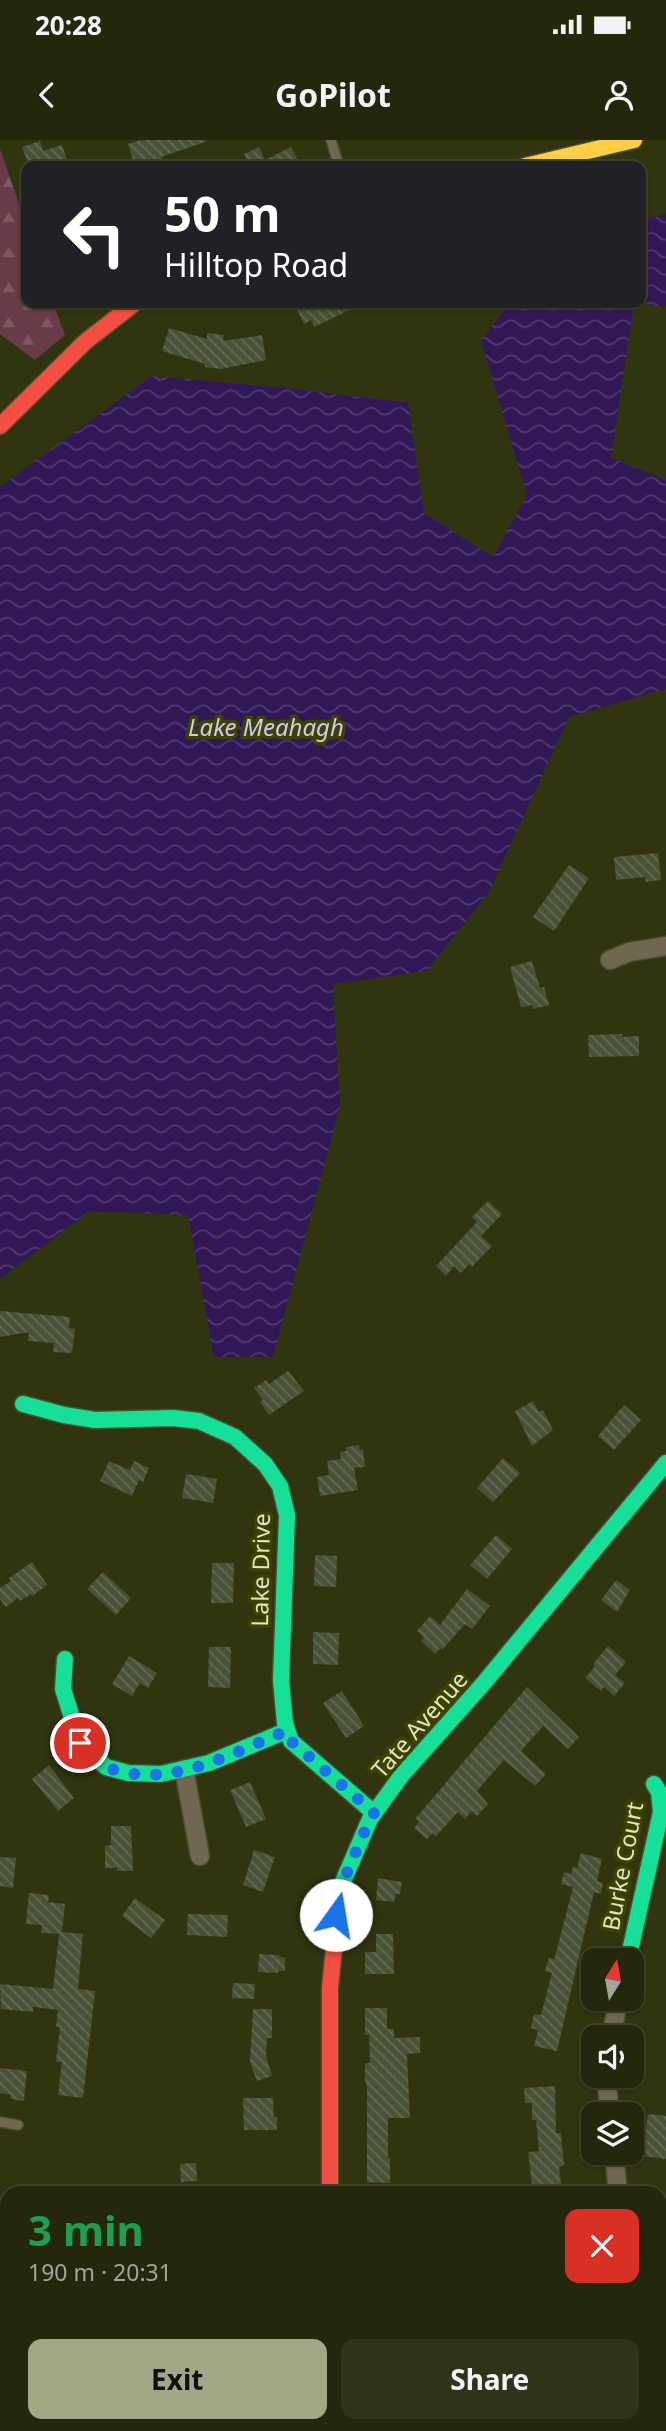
<!DOCTYPE html>
<meta charset="utf-8">
<style>
:root{--surface:#24270b;--page:#303319;--text:#f1f3f6;--muted:#a3a59d;--line:#41442c;--accent:#a2a886}
body{margin:0;font-family:"Noto Sans",sans-serif;background:var(--page);color:var(--text);height:100vh;display:flex;flex-direction:column;font-size:26px;white-space:nowrap}
*{box-sizing:border-box;margin:0}
p{font-size:23px;color:var(--muted)}
.icon{flex:none;width:38px;height:38px;fill:none;stroke:currentColor;stroke-width:2;stroke-linecap:round;stroke-linejoin:round}
.map{position:relative;flex:1;overflow:hidden}
.drawer{position:absolute;left:0px;top:2046px;width:667px;height:247px;display:flex;flex-direction:column;background:var(--surface);border-radius:21px 21px 0 0;box-shadow:0 2px 5px #0004,0 0 0 2px var(--line)}
.drawer>*{flex:none}
.guide{position:absolute;left:21px;top:21px;width:625px;height:147px;border-radius:14px;box-shadow:0 2px 5px #0004,0 0 0 2px var(--line);background:#202124;color:#fff;overflow:hidden}
.needle{width:46px;rotate:11deg}
.buttons{position:absolute;left:581px;top:1808px;display:grid;gap:14px}
.buttons a{display:grid;place-items:center;width:63px;height:63px;border-radius:14px;background:var(--surface);box-shadow:0 2px 5px #0004,0 0 0 2px var(--line);font-size:35px}
.pin{position:absolute;display:grid;place-items:center;width:60px;height:60px;color:#fff;margin:-30px;border:4px solid #fff;border-radius:50%;box-shadow:0 2px 7px #0007}
.me{position:absolute;width:77px;margin:-38px;rotate:13deg;stroke-linejoin:round;filter:drop-shadow(0 0 5px #0008)}
.turn{display:flex;align-items:center;gap:24px;height:147px;padding:0 28px;font-size:32px}
.turn .icon{width:91px;height:91px;stroke-width:2.5}
.turn b{display:block;font-size:49px;line-height:60px}
.round{display:grid;place-items:center;flex:none;width:74px;height:74px;border-radius:14px;background:var(--page)}
.summary{display:flex;align-items:center;justify-content:space-between;height:119px;padding:0 28px}
h1{font-size:42px;font-weight:700;line-height:52px;color:#1e9e55}
.button{display:flex;gap:14px;margin-top:auto;padding:14px 28px}
.button a{flex:1;height:80px;border-radius:14px;background:var(--accent);color:#111;font-size:28px;font-weight:700;line-height:80px;text-align:center}
.button a+a{background:var(--page);color:var(--text)}
.status{display:flex;justify-content:space-between;align-items:center;height:49px;padding:0 35px;background:var(--surface);direction:ltr}
.status svg{height:19px;fill:currentColor}
header{display:flex;justify-content:space-between;align-items:center;height:91px;padding:0 28px;background:var(--surface);font-size:32px;font-weight:700}
.map>svg:first-child{display:block}
.forest{fill:url(#forest-firs)}
.water{fill:url(#water-waves)}
.building{fill:url(#building-back-hatch)}
.lines{fill:none;stroke-linecap:round;stroke-linejoin:round}
.lane-casing{stroke:#4a4d30;stroke-width:12}
.street-casing{stroke:#4a4d30;stroke-width:21}
.fast-casing{stroke:#4a4d30;stroke-width:19}
.slow-casing{stroke:#4a4d30;stroke-width:19}
.jam-casing{stroke:#4a4d30;stroke-width:19}
.lane{stroke:#716751;stroke-width:9}
.street{stroke:#716751;stroke-width:18}
.fast{stroke:#16e098;stroke-width:16}
.slow{stroke:#ffcf43;stroke-width:16}
.jam{stroke:#f24e42;stroke-width:16}
.route{stroke:#1a73e8;stroke-width:12;stroke-dasharray:0 21.6}
.labels{text-anchor:middle;dominant-baseline:central;stroke-width:7;stroke-linejoin:round;paint-order:stroke}
.street-label{font-size:23px;fill:#e0e6c6;stroke:#3c4300}
.water-label{font-size:24px;font-style:italic;fill:#d3c8f4;stroke:#3c4300}
</style>
<div class="status"><b>20:28</b><svg viewBox="0 0 49 12"><path d="M0 12V9h3v3zM5 12V6h3v6zM10 12V3h3v9zM15 12V0h3v12zM26 1h20v11H26zM47 4h2v5h-2z"/></svg></div>
<header><svg class="icon" aria-label="back" viewBox="0 0 24 24"><path d="M15 5l-7 7 7 7"/></svg>GoPilot<svg class="icon" aria-label="person" viewBox="0 0 24 24"><circle cx="12" cy="8" r="4"/><path d="M4 21q1-7 8-7t8 7"/></svg></header>
<div class="map">
<svg width="666" height="2291" viewBox="0 0 666 2291">
<defs>
<pattern id="forest-firs" width="22" height="20" patternUnits="userSpaceOnUse" patternTransform="scale(1.75)"><rect width="22" height="20" fill="#673c48"/><path d="M5 1l3.5 6h-7zM16 11l3.5 6h-7z" fill="#7c5861"/></pattern>
<pattern id="water-waves" width="16" height="10" patternUnits="userSpaceOnUse" patternTransform="scale(1.75)"><rect width="16" height="10" fill="#321757"/><path d="M0 5q4-4 8 0t8 0" fill="none" stroke="#4f396e"/></pattern>
<pattern id="building-back-hatch" width="6" height="6" patternUnits="userSpaceOnUse" patternTransform="scale(1.75)"><rect width="6" height="6" fill="#495137"/><path d="M-1 5l2 2M0 0l6 6M5-1l2 2" fill="none" stroke="#636a52"/></pattern>
</defs>
<rect width="100%" height="100%" fill="#30340f"/>
<path class="forest" d="M0,9L26,84V163H53L65,195L35,220L0,194Z"/>
<path class="water" d="M666,73V167L639,163L641,83Z
M510,163H634L611,318L666,340V549L569,577L489,752L427,831L333,844L340,967L273,1217H214L188,1075L90,1071L0,1139V347L152,236L295,249L408,263L424,373L493,417L527,355L481,201Z"/>
<path class="building" d="M140,0H205V2L161,17L164,23L155,26H135L128,4Z
M40,1L43,11L62,5L69,26H29L22,7Z
M259,7L265,20L291,7L301,26H249L244,14Z
M294,163H364L314,187L311,180L304,184Z
M169,188L207,199V193L224,195L223,201L262,195L266,220L221,229L205,227V224L162,211Z
M658,713L661,740L646,742L645,737L616,740L614,717Z
M569,725L589,738L554,791L533,777Z
M532,821L540,848L544,847L549,865L533,869L532,865L521,867L510,827Z
M622,894V897L639,896V916L589,917L588,895Z
M488,1061L502,1074L481,1096L492,1106L472,1127L469,1124L461,1133L454,1126L446,1136L436,1126L477,1082L472,1077Z
M0,1171L70,1177L69,1188L75,1189L72,1213L53,1212L54,1203L28,1201L29,1192L0,1197Z
M288,1231L304,1251L269,1275L260,1262L263,1260L254,1248L266,1240L269,1244Z
M533,1261L539,1272L543,1270L553,1290L532,1306L515,1271Z
M624,1265L641,1280L614,1310L598,1296Z
M359,1305L360,1310L363,1309L365,1327L354,1328L358,1350L320,1356L317,1337L329,1335L327,1321L341,1319L340,1312L346,1311V1307Z
M503,1318L520,1333L493,1362L477,1348Z
M109,1321L130,1330L134,1321L149,1328L143,1342L139,1340L132,1356L100,1341Z
M186,1334L217,1339L213,1363L182,1358Z
M496,1395L512,1409L487,1439L470,1425Z
M315,1415L337,1416L336,1447L314,1446Z
M32,1422L47,1445L32,1456L31,1454L20,1461L18,1458L6,1467L0,1459V1448L11,1441L9,1438Z
M212,1423H234L233,1463H211Z
M103,1432L131,1458L116,1475L87,1449Z
M616,1440L630,1450L617,1472L601,1460Z
M467,1449L490,1466L472,1489L465,1484L442,1510L440,1508L435,1514L421,1501L424,1497L417,1491L430,1476L440,1485Z
M313,1492L339,1493L338,1525L313,1524Z
M608,1506L626,1522L615,1535L625,1543L614,1556L604,1547L601,1551L585,1538L595,1526L593,1524Z
M209,1507H231L230,1548L208,1547Z
M129,1516L157,1533L148,1548L140,1543L132,1556L112,1544Z
M527,1547L579,1597L568,1609L543,1586L521,1611L546,1634L535,1646L504,1620L477,1651L488,1664L477,1676L472,1671L465,1679L458,1672L436,1696L433,1693L427,1699L414,1688L419,1682L415,1679Z
M342,1551L364,1586L346,1598L323,1563Z
M49,1625L74,1658L58,1671L32,1639Z
M250,1642L266,1679L246,1687L230,1650Z
M111,1686H131L133,1731H117V1728H105V1706L111,1705Z
M254,1710L275,1717L263,1752L243,1745Z
M581,1713L602,1719L597,1741L603,1743L601,1754L594,1752L557,1911L534,1906L538,1890L531,1888L534,1874L541,1875L552,1833L545,1831L549,1818L554,1819L555,1817L573,1747L561,1744L564,1732L571,1734L573,1727L577,1728Z
M0,1717L16,1718L13,1748L0,1746Z
M378,1738L402,1742L400,1754H396L394,1762L376,1760Z
M29,1753L49,1755L48,1762L65,1764L62,1792L83,1794L78,1849L95,1851L83,1958L58,1955L62,1922H56L60,1887H56L58,1870L33,1867V1872L1,1869L0,1844L53,1849L59,1794L41,1793L42,1785L26,1784Z
M135,1758L165,1780L151,1798L122,1776Z
M188,1774L228,1775L227,1797L187,1795Z
M376,1794H393L394,1834H365V1812H376Z
M259,1814L279,1815V1817L285,1818V1831H278V1833L258,1832Z
M233,1843L255,1844L254,1859L232,1858Z
M365,1868H387V1889H394V1898L420,1897V1913L407,1914L410,1978H388V2018H390V2043L367,2042V1947L365,1940V1923H370L369,1895H365Z
M253,1869H272V1898H267L266,1916L272,1936L257,1941L250,1921Z
M0,1928L27,1931L24,1961L11,1959V1955L0,1953Z
M555,1946L556,1993H561L564,2026L559,2027L562,2053H533L528,2012L539,2011L536,1980H532V1963H525L524,1948Z
M243,1958H273L274,1977H277V1990H244Z
M648,1974L666,1976V2019L642,2016Z
M196,2023L197,2041L181,2042L180,2024Z"/>
<g class="lines">
<g class="lane-casing">
<path id="lane" d="M331,0L339,26
M0,1982L18,1985
M188,2286V2291"/>
</g>
<g class="street-casing">
<path id="street" d="M610,820L629,812L666,806
M184,1629L200,1716
M611,1897L619,1858
M606,1936L610,1974
M614,2012L618,2053
M0,2243L7,2263
M14,2286L16,2291"/>
</g>
<g class="fast-casing">
<path id="fast" d="M23,1264L64,1275L95,1280L173,1278L199,1281L235,1297L265,1324L280,1346L287,1375L281,1540L285,1583L291,1601L374,1673
M65,1519L63,1549L80,1603L106,1627L128,1633L161,1634L209,1623L286,1591
M339,1758L342,1744L370,1679L401,1636L483,1544L666,1323
M628,1820L661,1672L659,1652L654,1644"/>
</g>
<g class="slow-casing">
<path id="slow" d="M525,26L634,0
M330,2286V2291"/>
</g>
<g class="jam-casing">
<path id="jam" d="M0,286L85,202L135,163
M330,2053V1848L339,1758"/>
</g>
<use href="#lane" class="lane"/>
<use href="#street" class="street"/>
<use href="#fast" class="fast"/>
<use href="#slow" class="slow"/>
<use href="#jam" class="jam"/>
</g>
<g class="lines">
<path class="route" d="M80,1603C88,1611 97,1624 109,1628C168,1650 233,1613 286,1591L291,1601L374,1673L370,1679L342,1744L336,1775"/>
</g>
<g class="labels">
<g class="street-label">
<text transform="translate(260 1430) rotate(-89)">Lake Drive</text>
<text transform="translate(419 1584) rotate(-49)">Tate Avenue</text>
<text transform="translate(622 1726) rotate(-79)">Burke Court</text>
</g>
<g class="water-label">
<text x="266" y="586">Lake Meahagh</text>
</g>
</g>
</svg>
<div class="buttons">
<a><svg class="needle" viewBox="-14 -14 28 28"><path d="M0-13l5 13h-10z" fill="#e53935"/><path d="M0 13l5-13h-10z" fill="#a3a59d"/></svg></a>
<a><svg class="icon" aria-label="sound" viewBox="0 0 24 24"><path d="M4 9h4l5-4v14l-5-4H4zM17 9q2 3 0 6"/></svg></a>
<a><svg class="icon" aria-label="layers" viewBox="0 0 24 24"><path d="M12 4l9 5-9 5-9-5zM3 14l9 5 9-5"/></svg></a>
</div>
<div class="pin" style="left:80px;top:1603px;background:#d93025"><svg class="icon" aria-label="arrive" viewBox="0 0 24 24"><path d="M6 21V4h12l-3 4 3 4H6"/></svg></div>
<svg class="me" style="left:336px;top:1775px" viewBox="-20 -20 40 40"><circle r="19" fill="#fff"/><path d="M0-13L10 11 0 6-10 11z" fill="#1a73e8"/></svg>
<div class="guide">
<div class="turn"><svg class="icon" aria-label="left" viewBox="0 0 24 24"><path d="M17 20v-9H6M10 6l-5 5 5 5"/></svg><div><b>50 m</b>Hilltop Road</div></div>
</div>
<section class="drawer">
<div class="summary"><div><h1>3 min</h1><p>190 m · 20:31</p></div><a class="round" style="background:#d93025;color:#fff"><svg class="icon" aria-label="close" viewBox="0 0 24 24"><path d="M6 6l12 12M18 6L6 18"/></svg></a></div>
<div class="button"><a>Exit</a><a>Share</a></div>
</section>
</div>
